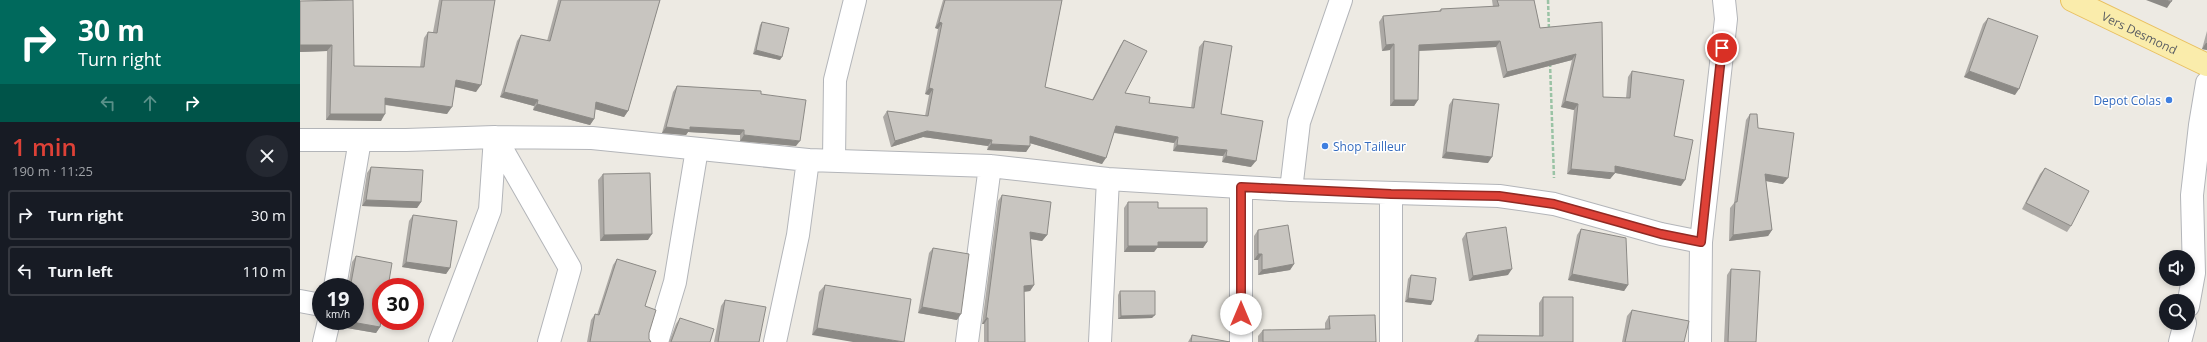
<!DOCTYPE html>
<meta charset="utf-8">
<style>
:root{--surface:#171b24;--page:#242831;--text:#f1f3f6;--muted:#9ea1a6;--line:#363941;--accent:#de4137}
body{margin:0;font-family:"Open Sans",sans-serif;background:var(--page);color:var(--text);height:100vh;display:flex;flex-direction:column;font-size:15px;white-space:nowrap}
*{box-sizing:border-box;margin:0}
p{font-size:13px;color:var(--muted)}
.icon{flex:none;width:22px;height:22px;fill:none;stroke:currentColor;stroke-width:2;stroke-linecap:round;stroke-linejoin:round}
.map{position:relative;flex:1;overflow:hidden}
.details{display:flex;flex-direction:column;background:var(--surface);width:300px}
.details>*{flex:none}
.top-card{background:#00695c;color:#fff;overflow:hidden}
.fabs{position:absolute;left:1859px;top:250px;display:grid;gap:8px}
.fabs a{display:grid;place-items:center;width:36px;height:36px;border-radius:50%;background:var(--surface);box-shadow:0 2px 6px #0003;font-size:20px}
.speed{position:absolute;left:12px;top:278px;display:flex;gap:8px;font-size:20px;font-weight:700;text-align:center}
.speed>*{display:grid;place-content:center;width:52px;height:52px;border-radius:50%;background:var(--surface);box-shadow:0 2px 6px #0003;line-height:1}
.speed small{font-size:10px;font-weight:400}
.speed .limit{border:6px solid #d22;background:#fff;color:#111}
.pin{position:absolute;display:grid;place-items:center;width:34px;height:34px;color:#fff;margin:-17px;border:2px solid #fff;border-radius:50%;box-shadow:0 1px 4px #0007}
.me{position:absolute;width:44px;margin:-22px;rotate:0deg;stroke-linejoin:round;filter:drop-shadow(0 0 3px #0008)}
.turn{display:flex;align-items:center;gap:14px;height:84px;padding:0 12px;font-size:18px}
.turn .icon{width:52px;height:52px;stroke-width:2.5}
.turn b{display:block;font-size:28px;line-height:34px}
.lanes{display:flex;align-items:center;height:38px;padding:0 12px;background:#0003;justify-content:center;gap:20px;direction:ltr}
.lanes .off{opacity:.35}
.round{display:grid;place-items:center;flex:none;width:42px;height:42px;border-radius:21px;background:var(--page)}
.summary{display:flex;align-items:center;justify-content:space-between;height:68px;padding:0 12px}
h1{font-size:24px;font-weight:600;line-height:30px;color:var(--accent)}
ul{padding:0;list-style:none}
li{display:flex;align-items:center;gap:12px;height:50px;margin:0 8px 6px;padding:0 4px;border:2px solid var(--line);border-radius:4px}
li div{flex:1}
li b{display:block;font-size:15px}
li em{font-style:normal}
main{display:flex;flex:1;min-height:0}
.map>svg:first-child{display:block}
.lines{fill:none;stroke-linecap:round;stroke-linejoin:round}
.minor-casing{stroke:#b3b5b9;stroke-width:24}
.major-casing{stroke:#e9c060;stroke-width:24}
.path{stroke:#9ac3a5;stroke-width:2.5;stroke-dasharray:4 2;stroke-linecap:butt}
.minor{stroke:#fff;stroke-width:22}
.major{stroke:#faecab;stroke-width:22}
.wall{fill:#aca9a5}
.shaded-wall{fill:#8c8a86}
.building{fill:#c8c5c0;stroke:#8c8a86}
.route-casing{stroke:#902a24;stroke-width:10}
.route{stroke:#de4137;stroke-width:7}
.shop-dot{fill:#3f7fe0;stroke:#fff;stroke-width:1.5}
.labels{text-anchor:middle;dominant-baseline:central;stroke-width:3;stroke-linejoin:round;paint-order:stroke}
.street-label{font-size:12px;fill:#5b5e63;stroke:#fff}
.shop-label{font-size:12px;fill:#366cbe;stroke:#fff;text-anchor:end}
</style>
<main>
<section class="details">
<div class="top-card">
<div class="turn"><svg class="icon" aria-label="right" viewBox="0 0 24 24"><path d="M7 20v-9h11M14 6l5 5-5 5"/></svg><div><b>30 m</b>Turn right</div></div>
<div class="lanes"><svg class="icon off" aria-label="left" viewBox="0 0 24 24"><path d="M17 20v-9H6M10 6l-5 5 5 5"/></svg><svg class="icon off" aria-label="ahead" viewBox="0 0 24 24"><path d="M12 20V5M6 11l6-6 6 6"/></svg><svg class="icon" aria-label="right" viewBox="0 0 24 24"><path d="M7 20v-9h11M14 6l5 5-5 5"/></svg></div>
</div>
<div class="summary"><div><h1>1 min</h1><p>190 m · 11:25</p></div><a class="round"><svg class="icon" aria-label="close" viewBox="0 0 24 24"><path d="M6 6l12 12M18 6L6 18"/></svg></a></div>
<ul>
<li><svg class="icon" aria-label="right" viewBox="0 0 24 24"><path d="M7 20v-9h11M14 6l5 5-5 5"/></svg><div><b>Turn right</b></div><em>30 m</em></li>
<li><svg class="icon" aria-label="left" viewBox="0 0 24 24"><path d="M17 20v-9H6M10 6l-5 5 5 5"/></svg><div><b>Turn left</b></div><em>110 m</em></li>
</ul>
</section>
<div class="map">
<svg width="1907" height="342" viewBox="0 0 1907 342">
<rect width="100%" height="100%" fill="#edeae3"/>
<g class="lines">
<g class="minor-casing">
<path id="minor" d="M195,137L270,268L249,342
M0,140H106L195,137L292,138L508,160L690,166L808,179L991,190L1199,196L1254,204L1361,234L1401,242
M534,160L535,80L555,0
M941,187V342
M991,190L999,122L1041,0
M1091,194V342
M35,287L60,140
M0,301L21,305
M1888,306L1894,273L1892,195L1900,125L1907,83
M24,342L29,321
M140,342L190,210L195,137
M357,342L375,282L397,149
M475,342L498,235L508,160
M667,342L690,166
M800,342L808,179
M1400,342L1401,242L1426,19L1424,0
M1880,342L1885,323"/>
</g>
<g class="major-casing">
<g id="major">
<path id="s1" d="M1772,0L1907,65"/>
</g>
</g>
<path class="path" d="M1248,0L1249,30
M1250,63L1254,178"/>
<use href="#minor" class="minor"/>
<use href="#major" class="major"/>
</g>
<path class="wall" d="M139,0H195L176,92L155,87L147,114L85,105L81,121L26,120L27,51L0,52V1L54,66L120,67L124,38L128,32H133Z
M258,0H360L328,111L324,117L295,109L294,119L290,125L233,110L234,106L200,97L217,41L221,35L247,41Z
M643,0H762L745,87L792,100L820,46L824,40L825,93L849,103L891,108L899,47L904,41L921,114L951,167L922,162L923,156L873,151L874,143L814,133L802,164L730,143V146L726,152L687,150L688,146L623,137L591,147L583,117L587,111L625,116L629,95L625,94L638,29L635,28Z
M1192,0H1234L1240,28L1302,22L1303,97L1326,98L1328,77L1332,71L1374,136L1381,186L1315,173L1310,179L1267,174L1274,110L1261,107L1272,60L1203,78L1196,47L1119,51L1118,100L1114,106H1090V50L1082,51L1079,22L1083,16L1139,11L1141,9L1193,7Z
M1688,18L1715,95L1664,77L1683,24Z
M462,22L480,60L453,54L460,25Z
M1907,31V50L1902,49Z
M377,86L461,94L496,146L440,141V135L388,132L386,135L362,133L373,92Z
M1153,99L1188,163L1142,158L1149,105Z
M1450,114L1458,128L1483,184L1466,181L1472,230L1468,236L1429,241L1430,208L1434,203L1446,120Z
M71,167L121,202L117,208L62,206L67,173Z
M1745,168L1771,226L1767,232L1722,209L1740,174Z
M303,174L348,240L300,241L298,180Z
M702,195L747,235L742,241L730,239L734,285L730,291L724,292L725,342H684V324H682L698,201Z
M828,202L858,208L907,242L903,248H857L854,252H824V208Z
M113,215L150,268L146,274L102,267L109,221Z
M1281,229L1328,285L1324,291L1268,280L1277,235Z
M958,230L994,264L990,270L958,275V260H954V236Z
M1166,233L1208,275L1169,281L1162,239Z
M633,248L657,320L618,313L629,253Z
M56,256L80,327L76,333L41,327V321H55V287H48L52,262Z
M317,259L345,306L349,333V339L351,342H287L291,320L295,314L297,315L313,265Z
M1431,269L1456,342H1424L1427,275Z
M1111,275L1131,305L1105,302L1108,279Z
M525,285L611,299L512,335L519,292Z
M820,291L852,318L818,319V295Z
M1243,297L1273,342H1174L1178,335L1239,336V303Z
M425,300L459,342H414L421,306Z
M1332,310L1384,342H1322L1327,316Z
M1029,316L1076,342H958V336L963,330L1025,329V323Z
M380,318L410,342H369L376,324Z
M892,335L930,342H888Z"/>
<path class="shaded-wall" d="M1846,0H1866L1871,2L1867,8Z
M639,22L642,23L638,29L635,28Z
M1200,41L1196,47L1115,51L1119,45Z
M1906,43H1907V50L1902,49Z
M1094,44L1090,50L1082,51L1086,45Z
M0,45H32L27,51L0,52Z
M456,50L482,57L480,60L453,54Z
M1276,54L1272,60L1203,78L1207,72Z
M1669,71L1719,89L1715,95L1664,77Z
M156,80L181,85L176,92L152,86Z
M629,88L633,89L629,95L625,94Z
M204,92L238,100L234,106L200,97Z
M85,98L152,107L147,114L81,104Z
M1094,100H1118L1114,106H1090Z
M1265,101L1278,104L1274,110L1261,107Z
M296,102L328,111L324,117L291,108Z
M237,104L294,119L290,125L233,110Z
M30,114H85L81,121L26,120Z
M816,126L878,137L874,143L811,132Z
M366,127H390L444,130L440,135L388,132L386,135L362,133Z
M627,131L692,140L688,146L623,137L591,147L595,141Z
M444,135L500,141L496,146L440,141Z
M730,136L806,158L802,164L726,142Z
M691,144L730,146L726,152L687,150Z
M877,145L927,150L923,156L873,151Z
M1146,152L1192,157L1188,163L1142,158Z
M926,156L956,161L951,167L922,162Z
M1315,166L1385,180L1381,186L1311,172Z
M1271,169L1315,173L1310,179L1267,174Z
M1465,174L1488,178L1483,184L1460,180Z
M66,200L121,202L117,208L62,206Z
M1472,230L1468,236L1429,241L1433,235Z
M730,232L747,235L742,241L726,238Z
M352,234L348,240L300,241L304,235Z
M858,242H907L903,248H857L854,252H824L828,246Z
M958,254H962L958,260H954Z
M106,262L150,268L146,274L102,267Z
M994,264L990,270L958,275L962,270Z
M1212,269L1208,275L1169,281L1173,276Z
M1272,274L1328,285L1324,291L1268,280Z
M734,285L730,291L720,292L724,286Z
M1108,298L1133,301L1131,305L1105,302Z
M622,307L661,314L657,320L618,313Z
M855,315L852,318L818,319L821,316Z
M686,318H688L684,324H682Z
M44,321H46L80,327L76,333L41,327Z
M517,328L604,342H553L512,335Z"/>
<path class="building" d="M53,0L54,66L124,67L128,32L137,33L142,0H195L181,85L156,80L152,107L85,98V114H30L32,45H0V1Z
M261,0H360L328,111L296,102L294,119L237,104L238,100L204,92L221,35L250,41Z
M645,0H762L745,87L793,100L824,40L847,51L825,93L850,97L849,103L894,108L904,41L932,46L921,114L963,121L956,161L926,156L927,150L877,145L878,137L816,126L806,158L730,136V146L691,144L692,140L627,131L595,141L587,111L628,116L633,89L629,88L642,23L639,22Z
M1197,0H1234L1240,28L1302,22L1303,97L1330,98L1332,71L1384,80L1374,136L1393,140L1385,180L1315,166V173L1271,169L1278,104L1265,101L1276,54L1207,72L1200,41L1119,45L1118,100H1094V44L1086,45L1083,16L1141,11V9L1199,6Z
M1866,0H1872L1871,2Z
M1688,18L1738,36L1719,89L1669,71Z
M462,22L489,28L482,57L456,50Z
M377,86L461,91V94L506,100L500,141L444,135V130L390,127V130L366,127Z
M1153,99L1199,104L1192,157L1146,152Z
M1450,114H1457L1458,128L1494,133L1488,178L1465,174L1472,230L1433,235L1435,202H1437Z
M71,167L123,170L121,202L66,200Z
M1745,168L1789,191L1771,226L1726,203Z
M350,173L352,234L304,235L303,174Z
M702,195L751,202L747,235L730,232L734,285L724,286L725,342H688V318H686Z
M828,202H858V208H907V242H858V246H828Z
M113,215L157,221L150,268L106,262Z
M988,225L994,264L962,270V254H958V230Z
M1206,227L1212,269L1173,276L1166,233Z
M1281,229L1326,238L1328,285L1272,274Z
M633,248L669,254L661,314L622,307Z
M56,256L92,263L88,287H81V321L80,327L46,321H55V287H49L51,283Z
M317,259L356,271L345,306L356,310L349,333V339L351,342H290L295,314L299,315Z
M1431,269L1460,271L1456,342H1428Z
M1111,275L1136,278L1133,301L1108,298Z
M525,285L611,299L604,342L517,328Z
M820,291H855V315L821,316Z
M1243,297H1273V342H1178V335L1243,336Z
M425,300L466,307L459,342H418Z
M1332,310L1389,321L1384,342H1325Z
M1075,315L1076,342H963V330L1030,329L1029,316Z
M380,318L414,329L410,342H371Z
M892,335L930,342H891Z"/>
<g class="lines">
<g class="route-casing">
<path id="route" d="M941,314V187L1091,194L1199,196L1254,204L1361,234L1401,242L1422,48"/>
</g>
<use href="#route" class="route"/>
</g>
<g class="shop-dot">
<circle cx="1869" cy="100" r="4"/>
<circle cx="1025" cy="146" r="4"/>
</g>
<g class="labels">
<g class="street-label">
<text stroke="none"><textPath href="#s1" startOffset="75">Vers Desmond</textPath></text>
</g>
<g class="shop-label">
<text x="1861" y="100">Depot Colas</text>
<text x="1033" y="146" text-anchor="start">Shop Tailleur</text>
</g>
</g>
</svg>
<div class="fabs">
<a><svg class="icon" aria-label="sound" viewBox="0 0 24 24"><path d="M4 9h4l5-4v14l-5-4H4zM17 9q2 3 0 6"/></svg></a>
<a><svg class="icon" aria-label="search" viewBox="0 0 24 24"><circle cx="10" cy="10" r="6"/><path d="M15 15l6 6"/></svg></a>
</div>
<div class="speed"><div>19<small>km/h</small></div><div class="limit">30</div></div>
<div class="pin" style="left:1422px;top:48px;background:#d93025"><svg class="icon" aria-label="arrive" viewBox="0 0 24 24"><path d="M6 21V4h12l-3 4 3 4H6"/></svg></div>
<svg class="me" style="left:941px;top:314px" viewBox="-20 -20 40 40"><circle r="19" fill="#fff"/><path d="M0-13L10 11 0 6-10 11z" fill="#de4137"/></svg>
</div>
</main>
